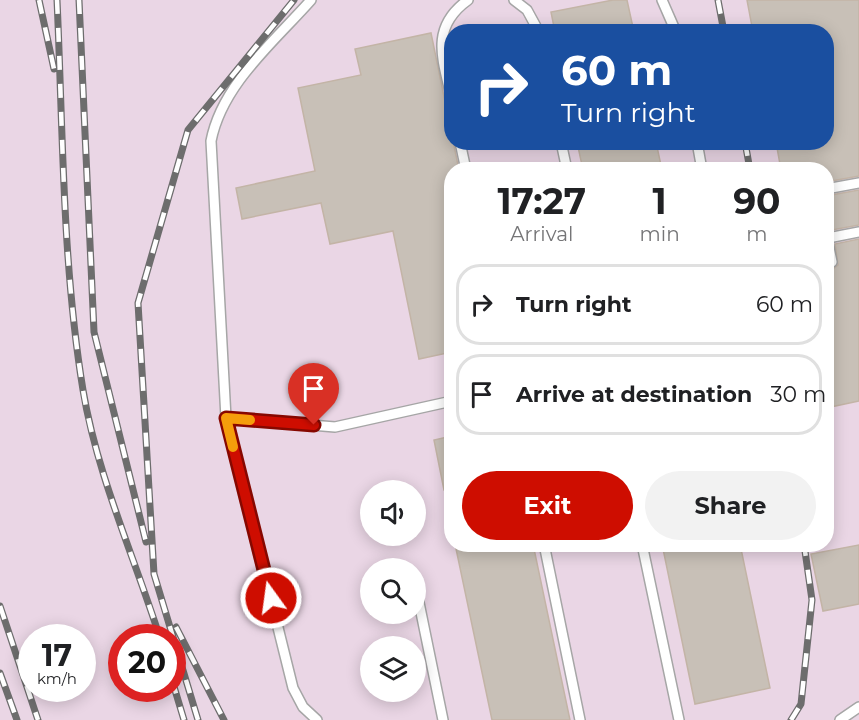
<!DOCTYPE html>
<style>
:root{--surface:#fff;--page:#f2f2f2;--text:#202124;--muted:#757577;--line:#e0e0e0;--accent:#ce0d00}
body{margin:0;font-family:Montserrat,sans-serif;background:var(--page);color:var(--text);height:100vh;display:flex;flex-direction:column;font-size:22px;white-space:nowrap}
*{box-sizing:border-box;margin:0}
p{font-size:20px;color:var(--muted)}
.icon{flex:none;width:33px;height:33px;fill:none;stroke:currentColor;stroke-width:2;stroke-linecap:round;stroke-linejoin:round}
.map{position:relative;flex:1;overflow:hidden}
.panel{position:absolute;left:444px;top:162px;width:390px;height:390px;display:flex;flex-direction:column;background:var(--surface);border-radius:24px;box-shadow:0 3px 15px #0003}
.panel>*{flex:none}
.banner{position:absolute;left:444px;top:24px;width:390px;height:126px;border-radius:24px;box-shadow:0 3px 15px #0003;background:#1a4fa0;color:#fff;overflow:hidden}
.controls{position:absolute;left:360px;top:480px;display:grid;gap:12px}
.controls a{display:grid;place-items:center;width:66px;height:66px;border-radius:50%;background:var(--surface);box-shadow:0 3px 15px #0003;font-size:30px}
.speed{position:absolute;left:18px;top:624px;display:flex;gap:12px;font-size:30px;font-weight:700;text-align:center}
.speed>*{display:grid;place-content:center;width:78px;height:78px;border-radius:50%;background:var(--surface);box-shadow:0 3px 15px #0003;line-height:1}
.speed small{font-size:15px;font-weight:400}
.speed .limit{border:9px solid #d22;background:#fff;color:#111}
.pin{position:absolute;display:grid;place-items:center;width:51px;height:51px;color:#fff;margin:-62px -26px;border-radius:50% 50% 50% 0;rotate:-45deg;box-shadow:0 0 6px #0007}
.pin .icon{rotate:45deg}
.me{position:absolute;width:66px;margin:-33px;rotate:346deg;stroke-linejoin:round;filter:drop-shadow(0 0 4px #0008)}
.turn{display:flex;align-items:center;gap:21px;height:126px;padding:0 18px;font-size:27px}
.turn .icon{width:78px;height:78px;stroke-width:2.5}
.turn b{display:block;font-size:42px;line-height:51px}
.eta{display:flex;justify-content:space-evenly;align-items:center;height:102px;text-align:center}
.eta b{font-size:36px;font-weight:700;line-height:42px}
.action{display:flex;gap:12px;margin-top:auto;padding:12px 18px}
.action a{flex:1;height:69px;border-radius:36px;background:var(--accent);color:#fff;font-size:24px;font-weight:700;line-height:69px;text-align:center}
.action a+a{background:var(--page);color:var(--text)}
ul{padding:0;list-style:none}
li{display:flex;align-items:center;gap:18px;height:81px;margin:0 12px 9px;padding:0 6px;border:3px solid var(--line);border-radius:24px}
li div{flex:1}
li b{display:block;font-size:22px}
li em{font-style:normal}
.map>svg:first-child{display:block}
.industrial{fill:#ead6e5;fill-rule:evenodd}
.building{fill:#c8c0b7;stroke:#c3b4a6;stroke-width:1.5}
.lines{fill:none;stroke-linecap:round;stroke-linejoin:round}
.service-casing{stroke:#a6a6a6;stroke-width:12}
.service{stroke:#fff;stroke-width:9}
.rail-casing{stroke:#6d6d6d;stroke-width:7}
.rail{stroke:#fff;stroke-width:4.5;stroke-dasharray:14;stroke-linecap:butt}
.route-casing{stroke:#860800;stroke-width:15}
.route{stroke:#ce0d00;stroke-width:10}
.slow{stroke:#f59e0b;stroke-width:10}
</style>
<div class="map">
<svg width="859" height="720" viewBox="0 0 859 720">
<rect width="100%" height="100%" fill="#f0ede4"/>
<path class="industrial" d="M0,0H859V720H0ZM452,32H826V142H452ZM452,170H826V544H452ZM370,490H416V536H370ZM370,568H416V614H370ZM32,638H82V688H32ZM122,638H172V688H122ZM370,646H416V692H370Z"/>
<path class="building" d="M613,0H627L634,32H555L551,12Z
M747,0H859V176L826,182V170H781L776,142H826V32H753Z
M431,33L459,170H452V352L419,359L393,231L330,244L321,203L242,219L236,188L315,171L298,88L361,75L355,49Z
M577,142H656L662,170H583Z
M859,190V225L832,230L826,226V196Z
M859,239V401L826,408V266L833,269L838,265L835,244Z
M452,436V490H444L434,440Z
M455,544H533L570,720H492Z
M662,544H740L770,688L695,704Z
M859,545V604L823,611L811,554Z"/>
<g class="lines">
<g class="service-casing">
<path id="service" d="M311,0C274,42 222,84 211,141L226,418L293,688L303,707L317,720
M514,0L527,10L539,32
M662,0L676,32
M452,100C443,60 429,28 468,0
M460,142L466,170
M561,142L567,170
M697,142L702,170
M826,189L859,183
M826,233L832,262
M828,238L859,232
M226,418L335,427L452,401
M544,544L580,720
M642,544L679,720
M416,588L443,720
M840,720L859,707"/>
</g>
<use href="#service" class="service"/>
<g class="rail-casing">
<path id="rail" d="M39,0L54,69
M57,0C63,129 62,262 83,390C97,475 134,556 160,638
M79,0L94,332L146,542
M718,0L724,32
M745,142L750,170
M0,606L38,720
M176,627L224,720
M0,673L17,720
M172,680L184,720
M198,720L154,574L138,303L188,130L294,0
M791,720L801,704L812,600L804,544"/>
</g>
<use href="#rail" class="rail"/>
</g>
<g class="lines">
<g class="route-casing">
<path id="route" d="M271,598L226,418L314,425"/>
</g>
<use href="#route" class="route"/>
<path class="slow" d="M233,447L226,418L250,420"/>
</g>
</svg>
<div class="controls">
<a><svg class="icon" aria-label="sound" viewBox="0 0 24 24"><path d="M4 9h4l5-4v14l-5-4H4zM17 9q2 3 0 6"/></svg></a>
<a><svg class="icon" aria-label="search" viewBox="0 0 24 24"><circle cx="10" cy="10" r="6"/><path d="M15 15l6 6"/></svg></a>
<a><svg class="icon" aria-label="layers" viewBox="0 0 24 24"><path d="M12 4l9 5-9 5-9-5zM3 14l9 5 9-5"/></svg></a>
</div>
<div class="speed"><div>17<small>km/h</small></div><div class="limit">20</div></div>
<div class="pin" style="left:314px;top:425px;background:#d93025"><svg class="icon" aria-label="arrive" viewBox="0 0 24 24"><path d="M6 21V4h12l-3 4 3 4H6"/></svg></div>
<svg class="me" style="left:271px;top:598px" viewBox="-20 -20 40 40"><circle r="17" fill="#ce0d00" stroke="#fff" stroke-width="3"/><path d="M0-11L8 9 0 5-8 9z" fill="#fff"/></svg>
<div class="banner">
<div class="turn"><svg class="icon" aria-label="right" viewBox="0 0 24 24"><path d="M7 20v-9h11M14 6l5 5-5 5"/></svg><div><b>60 m</b>Turn right</div></div>
</div>
<section class="panel">
<div class="eta">
<div><b>17:27</b><p>Arrival</p></div>
<div><b>1</b><p>min</p></div>
<div><b>90</b><p>m</p></div>
</div>
<ul>
<li><svg class="icon" aria-label="right" viewBox="0 0 24 24"><path d="M7 20v-9h11M14 6l5 5-5 5"/></svg><div><b>Turn right</b></div><em>60 m</em></li>
<li><svg class="icon" aria-label="arrive" viewBox="0 0 24 24"><path d="M6 21V4h12l-3 4 3 4H6"/></svg><div><b>Arrive at destination</b></div><em>30 m</em></li>
</ul>
<div class="action"><a>Exit</a><a>Share</a></div>
</section>
</div>
